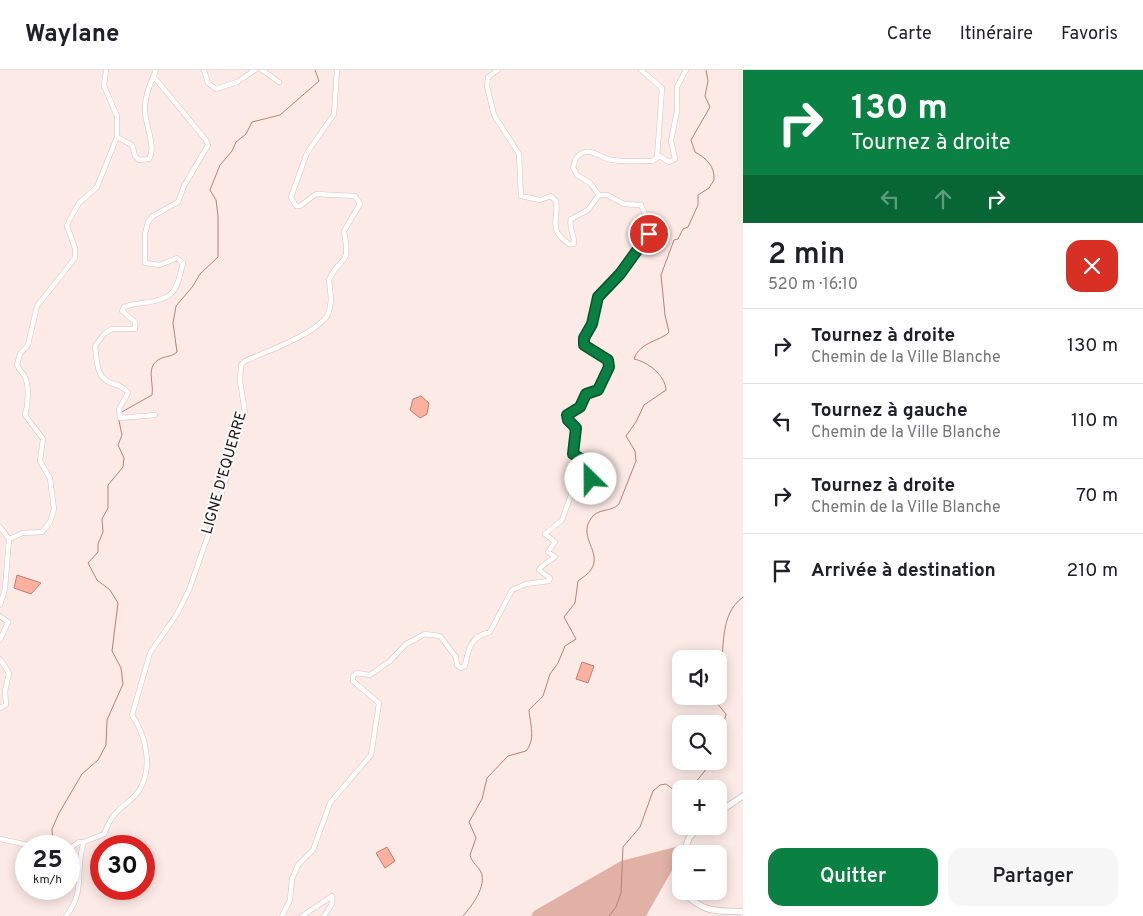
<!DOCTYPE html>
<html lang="fr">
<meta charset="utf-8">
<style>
:root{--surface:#fff;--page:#f6f6f6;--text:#202124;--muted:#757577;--line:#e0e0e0;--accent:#0b8043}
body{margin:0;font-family:Overpass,sans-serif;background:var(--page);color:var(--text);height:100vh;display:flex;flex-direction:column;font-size:19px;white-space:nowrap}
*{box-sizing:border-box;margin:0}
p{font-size:16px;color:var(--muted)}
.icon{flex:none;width:28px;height:28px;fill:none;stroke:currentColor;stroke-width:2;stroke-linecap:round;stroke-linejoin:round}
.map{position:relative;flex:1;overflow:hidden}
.sheet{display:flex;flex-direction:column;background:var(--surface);width:400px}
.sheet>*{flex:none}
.hud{background:#0b8043;color:#fff;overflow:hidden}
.buttons{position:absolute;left:672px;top:580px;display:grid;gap:10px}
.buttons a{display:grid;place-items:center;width:55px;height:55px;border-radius:10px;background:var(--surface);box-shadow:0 2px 12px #0003;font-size:25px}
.speed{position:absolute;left:15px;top:765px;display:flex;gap:10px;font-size:25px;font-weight:700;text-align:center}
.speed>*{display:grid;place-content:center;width:65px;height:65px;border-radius:50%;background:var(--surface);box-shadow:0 2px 12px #0003;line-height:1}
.speed small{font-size:12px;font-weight:400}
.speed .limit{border:8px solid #d22;background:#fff;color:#111}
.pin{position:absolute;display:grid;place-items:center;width:42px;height:42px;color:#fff;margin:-21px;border:2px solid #fff;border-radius:50%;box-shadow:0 1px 5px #0007}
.me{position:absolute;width:55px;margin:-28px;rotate:337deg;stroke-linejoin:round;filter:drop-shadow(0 0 4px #0008)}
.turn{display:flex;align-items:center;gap:18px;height:105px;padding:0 25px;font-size:22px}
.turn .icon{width:65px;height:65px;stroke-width:2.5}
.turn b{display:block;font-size:35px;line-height:42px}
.lanes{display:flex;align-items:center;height:48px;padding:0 25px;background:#0003;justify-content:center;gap:25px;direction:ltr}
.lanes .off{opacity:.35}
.round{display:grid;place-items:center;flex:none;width:52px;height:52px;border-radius:15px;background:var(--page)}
.head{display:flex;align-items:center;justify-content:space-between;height:85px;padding:0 25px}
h1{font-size:30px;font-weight:600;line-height:38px}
.cta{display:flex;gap:10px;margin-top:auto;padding:10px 25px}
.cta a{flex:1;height:58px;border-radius:15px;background:var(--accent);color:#fff;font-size:20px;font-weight:600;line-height:58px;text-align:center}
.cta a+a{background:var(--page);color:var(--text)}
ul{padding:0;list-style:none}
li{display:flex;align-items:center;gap:15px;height:75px;padding:0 25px;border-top:1px solid var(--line)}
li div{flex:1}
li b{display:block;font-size:19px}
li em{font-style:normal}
header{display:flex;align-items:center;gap:30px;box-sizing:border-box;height:70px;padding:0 25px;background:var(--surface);border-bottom:1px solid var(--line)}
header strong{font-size:24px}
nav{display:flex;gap:28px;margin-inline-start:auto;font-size:18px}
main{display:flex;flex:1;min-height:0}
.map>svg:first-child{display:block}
.green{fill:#e2b1a5}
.water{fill:#fcb09e;stroke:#b88173}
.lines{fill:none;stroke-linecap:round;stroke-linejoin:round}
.stream{stroke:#b88173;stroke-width:1}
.minor-casing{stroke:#d7c1bc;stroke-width:5.5}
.secondary-casing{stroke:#d7c1bc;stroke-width:7}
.minor{stroke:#fff;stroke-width:4.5}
.secondary{stroke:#fff;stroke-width:5.5}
.route-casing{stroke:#07532c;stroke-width:12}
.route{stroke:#0b8043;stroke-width:9}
.labels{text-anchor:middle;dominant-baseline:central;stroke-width:4;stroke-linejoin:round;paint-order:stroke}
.street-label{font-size:15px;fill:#191210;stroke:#fcfcfc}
</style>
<header>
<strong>Waylane</strong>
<nav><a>Carte</a><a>Itinéraire</a><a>Favoris</a></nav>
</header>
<main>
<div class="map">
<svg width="743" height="846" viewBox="0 0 743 846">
<rect width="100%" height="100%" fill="#fceae6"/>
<path class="green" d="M687,774L646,846H531L534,841L621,791Z"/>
<path class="water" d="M421,326L429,333L427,344L420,348L410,340L413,329Z
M17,505L41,513L31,524L14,518Z
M582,592L594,596L588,613L576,609Z
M387,777L395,791L385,798L376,783Z"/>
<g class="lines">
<path class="stream" d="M120,343L152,325C154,313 146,298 158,290C164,286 172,287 177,282L173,253L176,236L193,216L200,204L218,187V146L216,130L210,120L220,95L232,81L236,72L246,64L252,52L280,45L319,11L315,0
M719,606C726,579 718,545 743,527
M711,626L726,644L719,677
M690,719L713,691
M53,776L52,759L59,743L82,704L98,690L106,675L107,650L123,614L121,598L112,581L118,533L110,520L97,510L88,493L98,482V474L103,462L102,449L108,438V415L123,397L124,388L118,375L122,365L118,346
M463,846C472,836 487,816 481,802C478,796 472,793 470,785L476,768L469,752L482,729L487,708L508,686L526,681C536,669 530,654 529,640L543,626L550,604L558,593L565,576L576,569L564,547L575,533L578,511C583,507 589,504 592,498C601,482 579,467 590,450C597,437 611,443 619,434L636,391L635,381L626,366L636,352L644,335L666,320C665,305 648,292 634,289C639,272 663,270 669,262L665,245L661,205L674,170L678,169L683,159L688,157L698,135V125L709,118L714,110C715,96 706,88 695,82L691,70L710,37L705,26L708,11L706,0
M609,846L616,837L621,823L623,777L640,757L653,721L660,715L666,714L678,723L681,722"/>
<g class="minor-casing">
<path id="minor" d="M106,0L104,16L117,46V67L132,75L135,86L139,90L149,89C157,76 144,54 145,38C145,24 151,13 156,0
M204,0L208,13L216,19L237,12L255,0
M262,0L279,12
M498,0L488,7L487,16L494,45L519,84L521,126L540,130L551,126L556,131C559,152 547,158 569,174H574C575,165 568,158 571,149L588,140L599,125
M154,7L206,70L208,75L184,116L178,132L153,146L148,152L145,164V193L160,195L177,188L183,193C176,222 175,229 143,233C137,234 130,234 124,237L122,241L135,252V259H112L104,264L95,276C97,290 96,308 111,313C118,315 124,317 128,323L119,339L120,348L155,345
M658,85L669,92L675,89L671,71L677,41V17L686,0
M0,457L9,469L5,519L0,535
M9,469L23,463L42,462L50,452L54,439L50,408L40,391L43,369L25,345C28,335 30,316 24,305C21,302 19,300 17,295L20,284L28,275L37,236L75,188V178L67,156L69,151L79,133L97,117L117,67
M0,546L8,552L0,570
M0,589L9,603L5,621L6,635L0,638
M0,769L33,776
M69,779L79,772H84
M66,846C87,820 74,798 84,772L104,764C107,757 110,749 115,744C122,735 135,729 140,719C153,696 146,666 132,645L150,583L177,544L189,520L217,440L245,343L240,311L241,295L245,291C265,282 319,263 328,244C333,233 330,221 329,210C341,183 351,200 344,161L360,134L355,126L316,124L300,136H296L291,127L307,83L334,44L337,0
M282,846L290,830L292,809L298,795L313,780L330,733L371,685L379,633L353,611V606L357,603L370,605L390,591L406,574L425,564L440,566L456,587L457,595L461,598L465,596C468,579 471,566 490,562L512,520L526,514L549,511L550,508L539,500L542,496L555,487L548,482L555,472L545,464L562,450L571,425L589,412L593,402L588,392L573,384L577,358L568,350L567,345L580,337L586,324L598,320L609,297L608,290L584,275L583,267L592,254L598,227L620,204L649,164L646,146L641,135L624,134L607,125H599L590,113L577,105L573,97L576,88C589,74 598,88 612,90C625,92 639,91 652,91L657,88L662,18L641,0
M302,846L332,826V834L324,846"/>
</g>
<g class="secondary-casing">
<path id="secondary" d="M719,742L743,726
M683,784L689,768L700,756
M681,787C677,799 672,810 681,820
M682,821C706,844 712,840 743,842"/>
</g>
<use href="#minor" class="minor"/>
<use href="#secondary" class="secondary"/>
</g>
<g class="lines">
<g class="route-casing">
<path id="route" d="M591,409V395L573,384L576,358L568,350L567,345L580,337L586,324L598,320L609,297L608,290L584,275V268L592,254L598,227L620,204L649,164"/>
</g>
<use href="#route" class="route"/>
</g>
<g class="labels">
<g class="street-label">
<text transform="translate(225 403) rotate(-74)">LIGNE D'EQUERRE</text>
</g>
</g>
</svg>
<div class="buttons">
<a><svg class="icon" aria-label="sound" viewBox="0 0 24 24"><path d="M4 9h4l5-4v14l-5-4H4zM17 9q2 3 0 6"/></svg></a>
<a><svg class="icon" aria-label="search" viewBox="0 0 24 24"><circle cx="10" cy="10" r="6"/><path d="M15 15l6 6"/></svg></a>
<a>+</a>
<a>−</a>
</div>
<div class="speed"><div>25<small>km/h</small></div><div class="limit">30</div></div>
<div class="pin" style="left:649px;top:164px;background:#d93025"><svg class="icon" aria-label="arrive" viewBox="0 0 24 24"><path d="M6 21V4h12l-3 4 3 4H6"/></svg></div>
<svg class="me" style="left:591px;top:409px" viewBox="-20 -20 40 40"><circle r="19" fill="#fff"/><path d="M0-13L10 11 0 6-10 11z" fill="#0b8043"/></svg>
</div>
<section class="sheet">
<div class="hud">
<div class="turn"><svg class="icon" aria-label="right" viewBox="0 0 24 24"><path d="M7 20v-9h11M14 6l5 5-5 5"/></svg><div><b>130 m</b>Tournez à droite</div></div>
<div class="lanes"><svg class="icon off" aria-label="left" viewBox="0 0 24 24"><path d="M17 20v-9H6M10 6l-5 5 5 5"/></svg><svg class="icon off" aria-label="ahead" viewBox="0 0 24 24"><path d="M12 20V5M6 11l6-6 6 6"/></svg><svg class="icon" aria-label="right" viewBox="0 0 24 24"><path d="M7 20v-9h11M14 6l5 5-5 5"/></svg></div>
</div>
<div class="head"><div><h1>2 min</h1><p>520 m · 16:10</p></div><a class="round" style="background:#d93025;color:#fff"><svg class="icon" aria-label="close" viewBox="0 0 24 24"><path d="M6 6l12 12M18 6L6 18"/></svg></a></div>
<ul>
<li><svg class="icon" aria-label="right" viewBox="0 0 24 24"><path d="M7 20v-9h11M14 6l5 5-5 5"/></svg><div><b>Tournez à droite</b><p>Chemin de la Ville Blanche</p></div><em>130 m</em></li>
<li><svg class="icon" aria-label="left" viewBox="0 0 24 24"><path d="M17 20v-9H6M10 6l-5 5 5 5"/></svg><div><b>Tournez à gauche</b><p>Chemin de la Ville Blanche</p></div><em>110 m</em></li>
<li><svg class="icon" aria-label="right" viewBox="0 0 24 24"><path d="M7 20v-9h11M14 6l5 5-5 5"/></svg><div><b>Tournez à droite</b><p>Chemin de la Ville Blanche</p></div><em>70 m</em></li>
<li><svg class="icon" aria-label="arrive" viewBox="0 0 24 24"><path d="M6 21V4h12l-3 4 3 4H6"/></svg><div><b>Arrivée à destination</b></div><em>210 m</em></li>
</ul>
<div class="cta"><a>Quitter</a><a>Partager</a></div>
</section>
</main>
